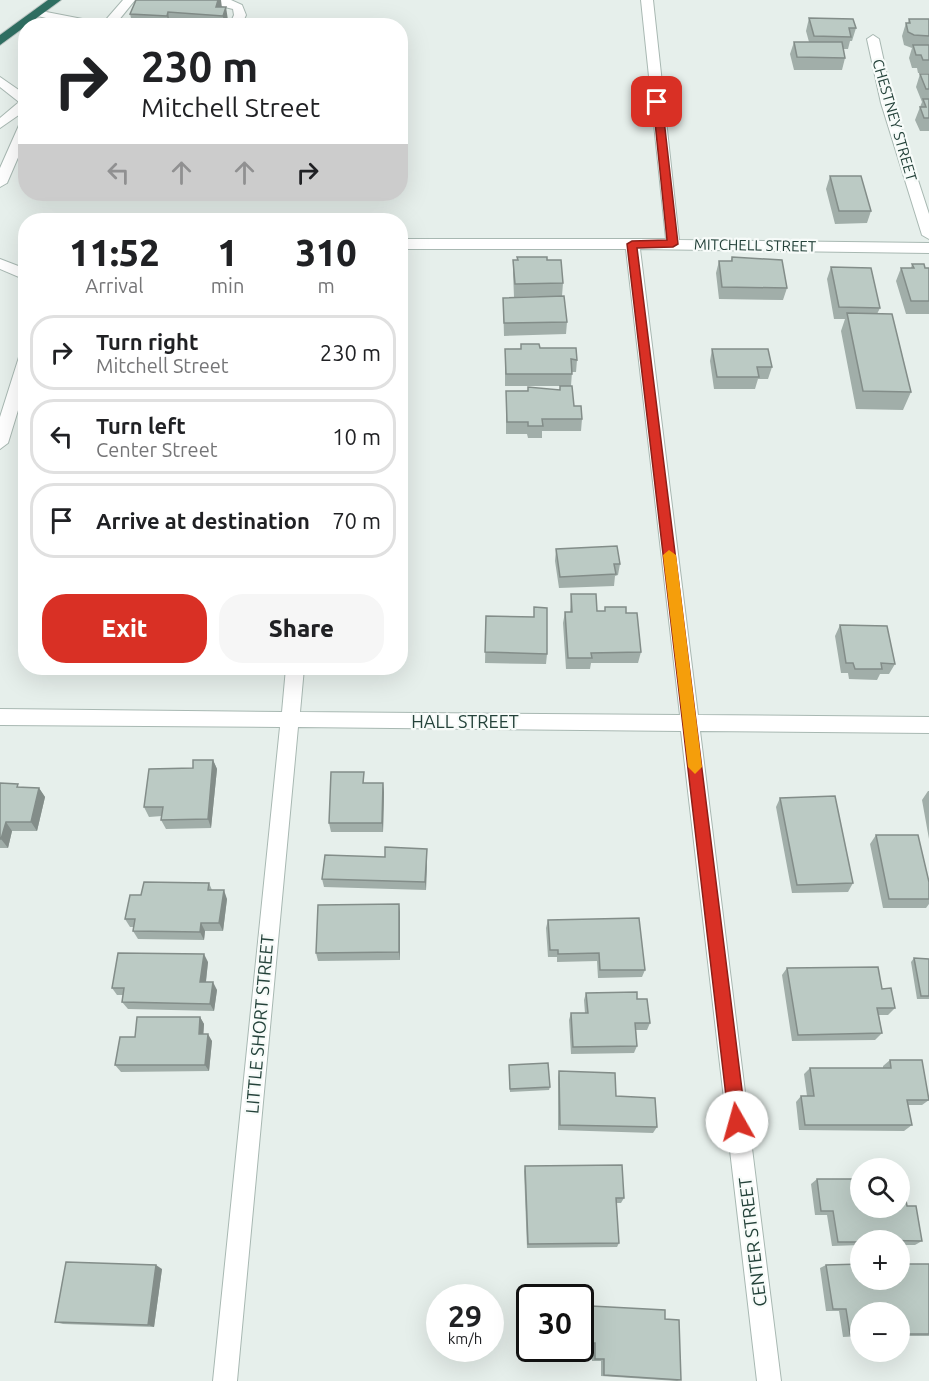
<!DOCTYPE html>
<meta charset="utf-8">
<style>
:root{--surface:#fff;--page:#f6f6f6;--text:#202124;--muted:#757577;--line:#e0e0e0;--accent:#d93025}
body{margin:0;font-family:Ubuntu,sans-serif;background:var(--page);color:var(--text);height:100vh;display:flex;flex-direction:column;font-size:22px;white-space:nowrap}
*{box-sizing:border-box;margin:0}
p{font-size:20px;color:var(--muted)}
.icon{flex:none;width:33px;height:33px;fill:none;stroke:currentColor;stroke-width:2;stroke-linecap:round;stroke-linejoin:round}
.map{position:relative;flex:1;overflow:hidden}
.side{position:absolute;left:18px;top:213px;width:390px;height:462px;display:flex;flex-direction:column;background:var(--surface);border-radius:24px;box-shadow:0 6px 24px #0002}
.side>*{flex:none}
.banner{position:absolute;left:18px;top:18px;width:390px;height:183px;border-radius:24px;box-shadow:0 6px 24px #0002;background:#fff;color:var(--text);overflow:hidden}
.fabs{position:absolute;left:850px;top:1158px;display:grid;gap:12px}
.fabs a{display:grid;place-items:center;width:60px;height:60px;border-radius:50%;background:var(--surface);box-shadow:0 6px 24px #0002;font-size:30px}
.speed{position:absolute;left:426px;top:1284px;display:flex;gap:12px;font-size:30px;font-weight:700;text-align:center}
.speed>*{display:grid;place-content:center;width:78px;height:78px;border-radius:50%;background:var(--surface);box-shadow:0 6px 24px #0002;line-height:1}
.speed small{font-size:15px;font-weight:400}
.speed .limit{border:3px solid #111;border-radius:9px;background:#fff;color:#111}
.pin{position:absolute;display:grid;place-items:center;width:51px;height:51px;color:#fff;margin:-26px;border-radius:12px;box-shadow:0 3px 9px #0006}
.me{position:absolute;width:66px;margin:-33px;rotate:353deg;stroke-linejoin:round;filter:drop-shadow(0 0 4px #0008)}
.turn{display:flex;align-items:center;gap:21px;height:126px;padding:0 24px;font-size:27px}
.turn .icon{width:78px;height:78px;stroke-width:2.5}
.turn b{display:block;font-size:42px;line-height:51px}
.lanes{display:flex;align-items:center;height:57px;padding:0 24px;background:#0003;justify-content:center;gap:30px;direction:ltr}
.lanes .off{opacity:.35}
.eta{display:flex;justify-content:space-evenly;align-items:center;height:102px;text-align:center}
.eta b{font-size:36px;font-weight:800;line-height:42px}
.button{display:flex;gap:12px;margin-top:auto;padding:12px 24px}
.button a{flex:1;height:69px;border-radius:24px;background:var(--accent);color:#fff;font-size:24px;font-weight:800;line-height:69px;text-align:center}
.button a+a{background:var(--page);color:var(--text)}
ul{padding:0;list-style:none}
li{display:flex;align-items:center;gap:18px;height:75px;margin:0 12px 9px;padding:0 12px;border:3px solid var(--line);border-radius:24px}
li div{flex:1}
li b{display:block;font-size:22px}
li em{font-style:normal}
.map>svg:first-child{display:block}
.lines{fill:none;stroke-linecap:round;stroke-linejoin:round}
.minor-casing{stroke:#a8b8b2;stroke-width:2}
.highway-casing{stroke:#c2cac8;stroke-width:2}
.minor{fill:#fff;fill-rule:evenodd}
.highway{fill:#2f6f62;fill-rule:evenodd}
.wall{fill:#a1aea9}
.shaded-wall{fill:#838d89}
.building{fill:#bbcac4;stroke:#838d89;stroke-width:1.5}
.route{fill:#d93025;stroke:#8d1f18;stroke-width:1.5}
.slow{fill:#f59e0b}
.labels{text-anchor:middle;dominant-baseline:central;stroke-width:4.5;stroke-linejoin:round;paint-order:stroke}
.far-street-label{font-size:15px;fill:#24423a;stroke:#f7fbf9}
.street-label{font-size:18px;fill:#24423a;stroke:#f7fbf9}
</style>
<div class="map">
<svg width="929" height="1381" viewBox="0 0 929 1381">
<rect width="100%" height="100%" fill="#e6efeb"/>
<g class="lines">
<g class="minor-casing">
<path id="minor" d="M123,0H135L114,26H78L30,14L36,10L103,23Z
M196,0H231L242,5L246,15L241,26H229L234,15L233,9Z
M641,0H653L679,240L929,243V253L640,249L698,715L929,717V733L700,731L781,1381H757L681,731L298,727L237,1381H213L280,727L0,725V709L282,712L286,668H304L300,712L680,715L626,249H400V239H666Z
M873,35L879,39L893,103L929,214V239L922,235L881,103L867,39Z
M0,77L26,95V110L0,128V118L19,102L0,87Z
M26,119V139L7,183L0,187V168L20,123Z
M0,259L26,269V280L0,269Z
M26,352V384L8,443L0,449V417L19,357Z"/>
</g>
<g class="highway-casing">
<path id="highway" d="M48,0H61L0,45V35Z"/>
</g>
<use href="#minor" class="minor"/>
<use href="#highway" class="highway"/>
</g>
<path class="wall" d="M222,7L228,20L226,26H133L130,14Z
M809,18L856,28L852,41H850L848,49H843L845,58L842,70H794L790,54L794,42H809L806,31Z
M909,19H929V73H918L917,68H912L909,58L912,48L904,45L902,36L906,23H908Z
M920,74H929V131H920L915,120L922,102L916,87Z
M830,176L871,211L867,223L835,224L826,189Z
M732,257L787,288L783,300L719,299L716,273L719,261H731Z
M513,260H547L563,283L562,296L514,297L513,273Z
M912,264L925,268H929V314H906L896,281L901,268H911Z
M831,267L880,308L877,314L911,392L903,410L856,409L841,331L845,319H834L827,279Z
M503,298L567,322L566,334L504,336Z
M540,348L577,360L576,372H572L571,386H505V349Z
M712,349L772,367L768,379H758L755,389H714L710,361Z
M560,386L582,419L581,431H542V438H528L527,434H506V391L560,390Z
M556,549L620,564L618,575L615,576L614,586L559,588L555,561Z
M571,594L597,611H605V607L626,613L641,652L638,663H591L590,669H566L563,623L565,612H570Z
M534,607L547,654L546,664L485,663L486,616L534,617Z
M840,625L895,664L889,674H880L877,680L849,679L848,673H841L835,636Z
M213,760L217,769L211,828L166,829L161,820L162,816L149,817L144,807L193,768Z
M0,783L20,787L39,788L45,797L37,831H12L8,848H0Z
M365,783H383L384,792L383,832H331L329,823Z
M928,791H929V839L922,800Z
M780,798L853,883L848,892L792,893L776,807Z
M876,835L929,882V904L926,908H883L870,844Z
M385,857H427L426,890L324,887L322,879Z
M209,883L212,890L227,899L223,931H205L204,940L138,939L133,931L134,927H130L125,919L141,895Z
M400,912V960L318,961L316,953Z
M548,920L645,970L642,977L598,978L597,961L557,962V957H548L546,928Z
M914,958L929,959V999H917L911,962Z
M208,962L206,982L217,990L214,1011L128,1009L122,1002L123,995H117L112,988Z
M787,968L895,1008L888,1015H879L882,1033L875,1040L792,1041L782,975Z
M586,993L637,999L650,1023L647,1030H636L637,1046L634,1053L571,1054L569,1020L571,1013H585L584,1000Z
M200,1017L204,1024L203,1034L212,1041L209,1071L121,1072L115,1065L135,1037Z
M890,1060L929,1100L922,1105H908L912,1125L904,1131L799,1130L796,1102L801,1096H807L804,1074L810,1068H883V1066Z
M509,1065L550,1087L549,1090L510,1092Z
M559,1071L616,1096L657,1127L653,1133L558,1130V1077Z
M525,1166L624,1198L621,1203H616L619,1243L617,1247L527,1248L524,1171Z
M817,1179L907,1206L922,1241L915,1245H900V1240H861V1245L832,1246L827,1215H815L811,1184Z
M929,1264V1336H900V1312H861V1336L843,1337L839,1311H826L820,1268L826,1265Z
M162,1269L154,1327L63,1324L55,1322Z
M591,1306L665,1319L681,1380L677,1381L601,1376V1361H592V1345H588L589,1308Z"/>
<path class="shaded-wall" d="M218,0H221L222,8L216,7Z
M226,7L228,20L226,26H224L223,16Z
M168,12L170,25V26H169L167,16Z
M213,760L217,769L211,828L208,819Z
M383,783L384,792L383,832L382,823Z
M39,788L45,797L37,831L31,822Z
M6,822L12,831L8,848L1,839Z
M427,849V857L426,890L425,882Z
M224,890L227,899L223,931L219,923Z
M399,904L400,912V960L399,952Z
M201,923L205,931L204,940L200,932Z
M204,954L208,962L205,989L200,982Z
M213,982L217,990L214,1011L210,1004Z
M200,1017L204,1024L203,1041L199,1034Z
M208,1034L212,1041L209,1071L205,1065Z
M156,1265L162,1269L154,1327L148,1325Z"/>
<path class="building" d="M136,0H218L216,7H226L223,16L168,12L167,16L130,14Z
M809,18L853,19L856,28H849L851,37L814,36Z
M909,19H929V36L914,35L908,32L906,23H910Z
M794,42H842L845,58L797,57Z
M913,45H929V60H923L921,55H916Z
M920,74H929V89H926Z
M923,99H929V118H924L920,107H926Z
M830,176H861L871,211H839Z
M517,257H547V260H561L563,283L515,284L513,260H518Z
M732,257L782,260L787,288L722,287L719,261H732Z
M912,264H924L925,268H929V301H911L901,268H914Z
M831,267L871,268L880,308L839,307Z
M564,296L567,322L504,323L503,298Z
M847,313L892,314L911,392L863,391Z
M521,344H539L540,348H576L577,360L571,359L572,374H506L505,349H521Z
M712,349H768L772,367H757L759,377H717Z
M560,386H572L574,406H581L582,419H542L543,426H528V422H507L506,391H528V387L560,390Z
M617,546L620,564H614L616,574L560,577L556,549Z
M571,594H596L597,611H605V607H626V613H637L641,652L591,653L592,658H568L565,612H572Z
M534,607L547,608V654L485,652L486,616L534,617Z
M840,625L887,626L895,664L881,663L882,669H855L853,663H846Z
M193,760H213L208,819L161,820L163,807H144L149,769L193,768Z
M331,772H364L363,783H383L382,823H329Z
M0,783L18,784L17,787L39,788L31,822H6L1,839H0Z
M835,796L853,883L797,885L780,798Z
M876,835H918L929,882V899H889Z
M385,847L427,849L425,882L322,879L325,855L385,857Z
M144,882L209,883L208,890H224L219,923H201L200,932L133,931L135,919H125L130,895H141Z
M399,904V952L316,953L318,905Z
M639,918L645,970H600L599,953L558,954V950H550L548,920Z
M118,953L204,954L200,982H213L210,1004L122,1002L124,988H112Z
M914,958L929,959V996H921Z
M878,967L882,989L891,988L895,1008H877L882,1033L798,1035L787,968Z
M637,992V999H647L650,1023H635L637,1046L573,1047L571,1013H588L586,993Z
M137,1017H200L199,1034H208L205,1065H115L120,1037H135Z
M890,1060H922L929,1100H907L912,1125H805L801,1096H814L810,1068H891Z
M548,1063L550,1087L510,1089L509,1065Z
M559,1071L615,1073L616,1096L655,1098L657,1127L560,1125Z
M622,1165L624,1198H616L619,1243L528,1244L525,1166Z
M900,1178H902L907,1206H916L922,1241L861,1240V1242H838L833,1211H821L817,1179H861V1208H900Z
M66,1262L156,1265L148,1325L55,1322Z
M861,1264V1280H900V1264H929V1334H900V1312H861V1334H850L846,1309H833L826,1265Z
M591,1306L665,1310V1319L679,1320L681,1380L604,1375V1359H595V1343H590Z"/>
<path class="route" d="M657,99L662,102L678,244L673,247L637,248L746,1122L743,1128L737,1130L732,1128L729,1122L627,244L632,241L667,240L653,102Z"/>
<path class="slow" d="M669,550L676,555L702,767L695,774L688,767L663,555Z"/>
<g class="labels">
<g class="far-street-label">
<text transform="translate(895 120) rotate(74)">CHESTNEY STREET</text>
<text transform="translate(755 245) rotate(1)">MITCHELL STREET</text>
</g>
<g class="street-label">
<text x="465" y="721">HALL STREET</text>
<text transform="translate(259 1024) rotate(-85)">LITTLE SHORT STREET</text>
<text transform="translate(752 1242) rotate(-97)">CENTER STREET</text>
</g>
</g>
</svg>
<div class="fabs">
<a><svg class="icon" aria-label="search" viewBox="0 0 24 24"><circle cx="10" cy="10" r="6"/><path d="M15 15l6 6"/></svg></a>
<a>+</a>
<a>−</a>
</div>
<div class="speed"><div>29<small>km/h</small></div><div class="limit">30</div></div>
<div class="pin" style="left:657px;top:102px;background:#d93025"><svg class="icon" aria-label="arrive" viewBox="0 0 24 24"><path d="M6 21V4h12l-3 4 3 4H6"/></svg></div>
<svg class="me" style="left:737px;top:1122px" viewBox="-20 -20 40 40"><circle r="19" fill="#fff"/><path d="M0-13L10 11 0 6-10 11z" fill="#d93025"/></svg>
<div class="banner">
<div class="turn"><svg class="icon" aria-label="right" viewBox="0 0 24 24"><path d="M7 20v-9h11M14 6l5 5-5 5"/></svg><div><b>230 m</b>Mitchell Street</div></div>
<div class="lanes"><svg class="icon off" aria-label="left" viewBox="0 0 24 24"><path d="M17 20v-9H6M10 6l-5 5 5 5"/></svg><svg class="icon off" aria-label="ahead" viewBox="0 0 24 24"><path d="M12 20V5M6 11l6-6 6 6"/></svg><svg class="icon off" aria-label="ahead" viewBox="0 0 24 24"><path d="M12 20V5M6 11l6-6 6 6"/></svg><svg class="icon" aria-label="right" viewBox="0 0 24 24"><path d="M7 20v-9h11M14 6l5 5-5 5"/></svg></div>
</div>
<section class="side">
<div class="eta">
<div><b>11:52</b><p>Arrival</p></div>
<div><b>1</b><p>min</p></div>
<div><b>310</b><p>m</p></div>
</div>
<ul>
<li><svg class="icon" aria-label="right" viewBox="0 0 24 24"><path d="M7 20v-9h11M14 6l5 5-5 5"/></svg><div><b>Turn right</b><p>Mitchell Street</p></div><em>230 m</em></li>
<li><svg class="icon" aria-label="left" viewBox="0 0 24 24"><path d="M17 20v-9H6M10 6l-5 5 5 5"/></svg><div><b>Turn left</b><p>Center Street</p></div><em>10 m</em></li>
<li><svg class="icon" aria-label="arrive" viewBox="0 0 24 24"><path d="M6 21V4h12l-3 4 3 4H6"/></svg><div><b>Arrive at destination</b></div><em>70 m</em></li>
</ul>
<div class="button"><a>Exit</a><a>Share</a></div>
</section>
</div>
